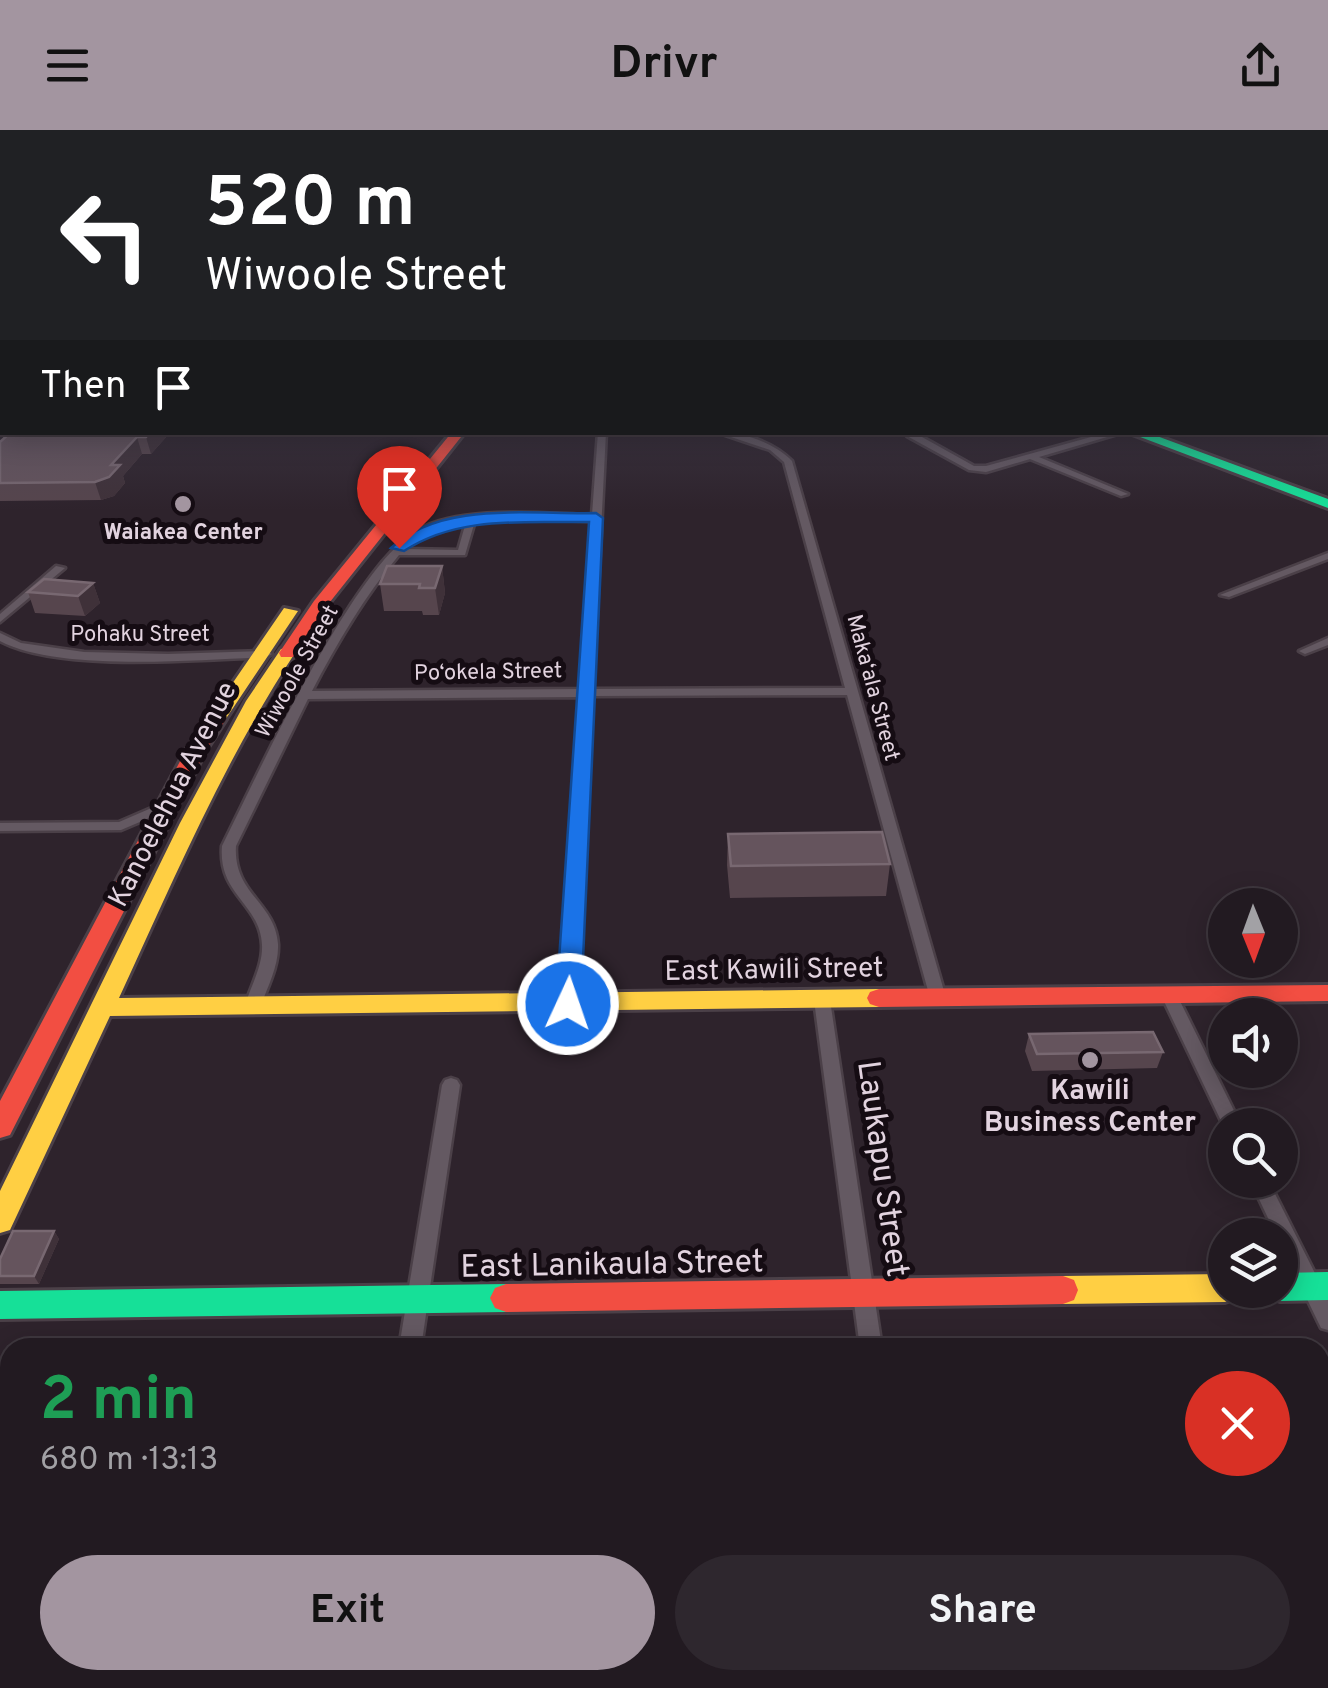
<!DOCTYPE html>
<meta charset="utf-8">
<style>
:root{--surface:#221a21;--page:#2e272e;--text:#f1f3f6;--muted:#a2a1a5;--line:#3f383f;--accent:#a395a0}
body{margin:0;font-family:Overpass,sans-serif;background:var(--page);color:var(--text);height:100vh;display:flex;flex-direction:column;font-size:38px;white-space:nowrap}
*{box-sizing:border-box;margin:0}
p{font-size:32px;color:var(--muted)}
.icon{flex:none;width:55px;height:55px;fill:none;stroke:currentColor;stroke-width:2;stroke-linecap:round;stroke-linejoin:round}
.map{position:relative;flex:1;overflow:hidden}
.details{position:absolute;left:0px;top:1208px;width:1330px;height:352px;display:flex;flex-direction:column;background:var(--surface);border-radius:30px 30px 0 0;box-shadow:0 5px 25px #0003,0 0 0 2px var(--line)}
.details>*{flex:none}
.top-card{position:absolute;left:0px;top:0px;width:1330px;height:305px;box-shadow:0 5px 25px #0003,0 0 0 2px var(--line);background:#202124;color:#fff;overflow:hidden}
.needle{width:65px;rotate:179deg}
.fabs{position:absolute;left:1208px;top:758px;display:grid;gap:20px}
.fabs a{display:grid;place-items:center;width:90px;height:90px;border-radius:50%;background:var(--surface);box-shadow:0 5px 25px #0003,0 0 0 2px var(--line);font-size:50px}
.pin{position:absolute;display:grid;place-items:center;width:85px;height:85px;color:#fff;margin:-102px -42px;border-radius:50% 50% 50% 0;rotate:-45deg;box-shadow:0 0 10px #0007}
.pin .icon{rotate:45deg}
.me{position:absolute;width:110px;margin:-55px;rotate:3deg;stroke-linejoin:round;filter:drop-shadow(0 0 8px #0008)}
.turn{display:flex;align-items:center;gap:35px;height:210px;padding:0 40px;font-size:45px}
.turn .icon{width:130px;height:130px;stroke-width:2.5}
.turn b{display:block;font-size:70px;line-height:85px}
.then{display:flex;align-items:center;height:95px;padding:0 40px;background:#0003;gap:20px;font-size:38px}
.round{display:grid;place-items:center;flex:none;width:105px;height:105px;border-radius:52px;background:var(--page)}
.overview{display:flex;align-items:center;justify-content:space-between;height:170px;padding:0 40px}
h1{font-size:60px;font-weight:700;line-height:75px;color:#1e9e55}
.action{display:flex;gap:20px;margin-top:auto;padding:20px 40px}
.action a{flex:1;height:115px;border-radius:60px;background:var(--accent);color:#111;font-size:40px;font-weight:700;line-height:115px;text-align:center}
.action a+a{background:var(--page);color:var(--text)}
header{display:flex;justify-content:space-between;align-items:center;height:130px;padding:0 40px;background:var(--accent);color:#111;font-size:45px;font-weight:700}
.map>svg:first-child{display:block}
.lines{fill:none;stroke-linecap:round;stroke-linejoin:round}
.street-casing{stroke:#4b4048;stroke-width:5}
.fast-casing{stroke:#4b4048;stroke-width:6}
.slow-casing{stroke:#4b4048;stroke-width:6}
.jam-casing{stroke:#4b4048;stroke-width:6}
.street{fill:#645962;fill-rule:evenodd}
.fast{fill:#16e098;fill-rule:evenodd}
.slow{fill:#ffcf43;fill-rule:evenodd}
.jam{fill:#f24e42;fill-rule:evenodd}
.wall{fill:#56454d}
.shaded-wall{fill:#3f3139}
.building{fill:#65545d;stroke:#786871;stroke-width:2.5}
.route{fill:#1a73e8;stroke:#114b97;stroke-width:2.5}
.poi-dot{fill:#a395a0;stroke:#150c13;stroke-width:4}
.labels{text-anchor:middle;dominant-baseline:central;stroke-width:10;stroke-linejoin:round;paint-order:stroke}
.far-poi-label{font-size:22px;font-weight:bold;fill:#e2d3df;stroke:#150c13}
.far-street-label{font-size:22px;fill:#e2d3df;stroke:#150c13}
.street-label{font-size:28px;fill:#e2d3df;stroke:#150c13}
.poi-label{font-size:28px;font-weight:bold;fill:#e2d3df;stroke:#150c13}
.near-street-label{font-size:32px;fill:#e2d3df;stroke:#150c13}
</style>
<header><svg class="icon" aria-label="menu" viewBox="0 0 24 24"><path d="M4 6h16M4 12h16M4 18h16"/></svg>Drivr<svg class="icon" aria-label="share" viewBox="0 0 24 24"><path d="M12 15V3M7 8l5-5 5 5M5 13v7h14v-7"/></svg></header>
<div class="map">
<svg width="1328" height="1558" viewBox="0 0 1328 1558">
<rect width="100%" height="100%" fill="#2e232c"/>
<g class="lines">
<g class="street-casing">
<path id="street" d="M598,302H606L593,559L845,558L784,332L770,320L716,302C743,302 773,312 792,331L946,868L944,872H932L930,868L847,565L592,566L576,874L574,878H562L560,874L580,567L308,569L236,716C233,764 275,772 278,814C279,835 268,856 261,875L259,879H247L245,875C251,856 263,835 262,815C260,773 218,765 222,716C263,633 301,550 352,473C370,447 390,417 418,400C461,375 543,384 592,385ZM508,389L592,391L581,559L312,561C337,513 364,467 399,425H465L475,391ZM466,392L458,420L405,419L426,403Z
M907,302H913L974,336H986L1109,302H1124L1039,327L1128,364L1121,366L1030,329L986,342L969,340L907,306Z
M1328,423V429L1229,467L1220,465Z
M56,436L65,438L0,492V484Z
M0,503L21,513L84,522L168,524L266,521L272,524L266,527C198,530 57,542 0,511Z
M1328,508V515L1305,524L1299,521Z
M163,673L168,674L170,677L168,680L121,700L0,701V693L119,692Z
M1169,859L1175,861L1177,865L1241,995H1225V999L1223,995L1161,865L1163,861Z
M822,864L828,866L830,870L882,1218H860L814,870L816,866Z
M451,948L457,950L460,955L421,1218H399L442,955L445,950Z
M1250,1050H1268L1328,1169V1200L1321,1198L1280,1113V1105H1276Z
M340,1550H366L365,1558H339Z
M914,1550H940L942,1558H916Z"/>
</g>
<g class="fast-casing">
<path id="fast" d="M0,178H2V184H0Z
M0,296L2,302L6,303L0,304Z
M1127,302H1146L1328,369V378Z
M1328,1142V1170L1280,1171L1269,1167L1266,1160H1280V1143Z
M506,1154L517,1158L522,1168L517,1178L506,1182L0,1189V1161Z"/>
</g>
<g class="slow-casing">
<path id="slow" d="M284,478L298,481L223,593H211L208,589Z
M287,518L295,523C224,631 173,751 119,868L879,859L888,862L891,868L888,874L879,877L110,886L10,1100L0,1103V1061L180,693L246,571L281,519Z
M1225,1144V1160H1239L1236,1168L1225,1172L1063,1174L1052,1170L1048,1160L1052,1150L1063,1146Z"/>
</g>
<g class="jam-casing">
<path id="jam" d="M452,302H465L326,477L293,527H281L279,523L314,471Z
M217,584L226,589L206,620L10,1005L0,1008V971L186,620L211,585Z
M1328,855V871L879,877L870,874L867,868L870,862L879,859Z
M1063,1146L1074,1150L1078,1160L1074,1170L1063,1174L506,1182L495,1178L490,1168L495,1158L506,1154Z"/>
</g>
<use href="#street" class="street"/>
<use href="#fast" class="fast"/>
<use href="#slow" class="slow"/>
<use href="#jam" class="jam"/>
</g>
<path class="wall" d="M11,302H167L168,305L151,324H142L123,346L125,353L114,366L101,370L0,371V312Z
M442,436L445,463L439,485H423L422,481H384L380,454Z
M93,453L100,473L85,486L35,483L28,462Z
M728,704L890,734L886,766L730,768L727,735Z
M1029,904L1163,922L1157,938L1032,941L1025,921Z
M54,1101L59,1109L39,1154H0V1129Z
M10,1369V1461H9L0,1450V1370Z"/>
<path class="shaded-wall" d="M150,302H167L168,305L151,324L146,307Z
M137,307L142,324L123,346L125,353L114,366L101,370L95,352Z
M442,436L445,463L439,485L435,458Z
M93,453L100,473L85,486L78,466Z
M54,1101L59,1109L39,1154L34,1146Z"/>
<path class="building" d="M11,302H150L146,307H137L111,335H120L109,347L95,352L0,353V312Z
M387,436H442L435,458H419L420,454H380Z
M44,449L93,453L78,466L28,462Z
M882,702L890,734L731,736L728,704Z
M1153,902L1163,922L1037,924L1029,904Z
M13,1101H54L34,1146H0V1129Z
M10,1369V1439H0V1370Z"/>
<linearGradient id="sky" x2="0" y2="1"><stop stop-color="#191318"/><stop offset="0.43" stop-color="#464556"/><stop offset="1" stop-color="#464556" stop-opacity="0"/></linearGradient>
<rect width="1328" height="380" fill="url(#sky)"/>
<path class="route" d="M596,383L603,388L581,874L568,883L556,874L589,392C525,393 459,385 404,421L391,418C441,370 533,385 596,383Z"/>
<g class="poi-dot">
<circle cx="183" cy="374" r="10"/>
<circle cx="1090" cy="930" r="10"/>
</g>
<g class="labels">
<g class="far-poi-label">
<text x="183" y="403">Waiakea Center</text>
</g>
<g class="far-street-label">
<text x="140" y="505">Pohaku Street</text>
<text transform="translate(298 542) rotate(-61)">Wiwoole Street</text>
<text transform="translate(488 543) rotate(-1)">Po‘okela Street</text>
<text transform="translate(872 558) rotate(75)">Maka‘ala Street</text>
</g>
<g class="street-label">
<text transform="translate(174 665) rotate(-63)">Kanoelehua Avenue</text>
<text transform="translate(774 841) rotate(-1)">East Kawili Street</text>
</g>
<g class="poi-label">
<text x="1090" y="962">Kawili<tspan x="1090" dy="32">Business Center</tspan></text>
</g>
<g class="near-street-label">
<text transform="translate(881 1039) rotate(82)">Laukapu Street</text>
<text transform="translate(612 1136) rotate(-1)">East Lanikaula Street</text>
</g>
</g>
</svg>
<div class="fabs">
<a><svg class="needle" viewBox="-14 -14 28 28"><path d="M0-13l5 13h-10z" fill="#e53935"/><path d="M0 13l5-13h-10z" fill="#a2a1a5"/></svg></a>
<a><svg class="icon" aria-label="sound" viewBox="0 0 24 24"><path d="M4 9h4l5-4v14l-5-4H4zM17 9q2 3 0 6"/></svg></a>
<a><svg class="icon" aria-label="search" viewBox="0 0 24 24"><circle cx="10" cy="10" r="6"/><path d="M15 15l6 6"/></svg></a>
<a><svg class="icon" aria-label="layers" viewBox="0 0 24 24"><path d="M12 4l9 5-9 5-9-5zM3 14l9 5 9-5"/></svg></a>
</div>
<div class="pin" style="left:399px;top:418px;background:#d93025"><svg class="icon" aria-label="arrive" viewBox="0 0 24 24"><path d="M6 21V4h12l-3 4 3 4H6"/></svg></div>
<svg class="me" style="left:568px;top:874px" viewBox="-20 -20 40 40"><circle r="17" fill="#1a73e8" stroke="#fff" stroke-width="3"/><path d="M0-11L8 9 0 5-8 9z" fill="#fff"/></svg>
<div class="top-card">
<div class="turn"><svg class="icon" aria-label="left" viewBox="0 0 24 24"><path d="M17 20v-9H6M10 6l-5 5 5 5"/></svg><div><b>520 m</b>Wiwoole Street</div></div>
<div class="then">Then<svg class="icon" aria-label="arrive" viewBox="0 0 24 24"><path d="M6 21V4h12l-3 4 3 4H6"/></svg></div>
</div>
<section class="details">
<div class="overview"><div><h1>2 min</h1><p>680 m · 13:13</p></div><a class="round" style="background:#d93025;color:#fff"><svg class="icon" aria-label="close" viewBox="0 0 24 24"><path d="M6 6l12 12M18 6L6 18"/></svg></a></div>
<div class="action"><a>Exit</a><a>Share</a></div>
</section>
</div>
